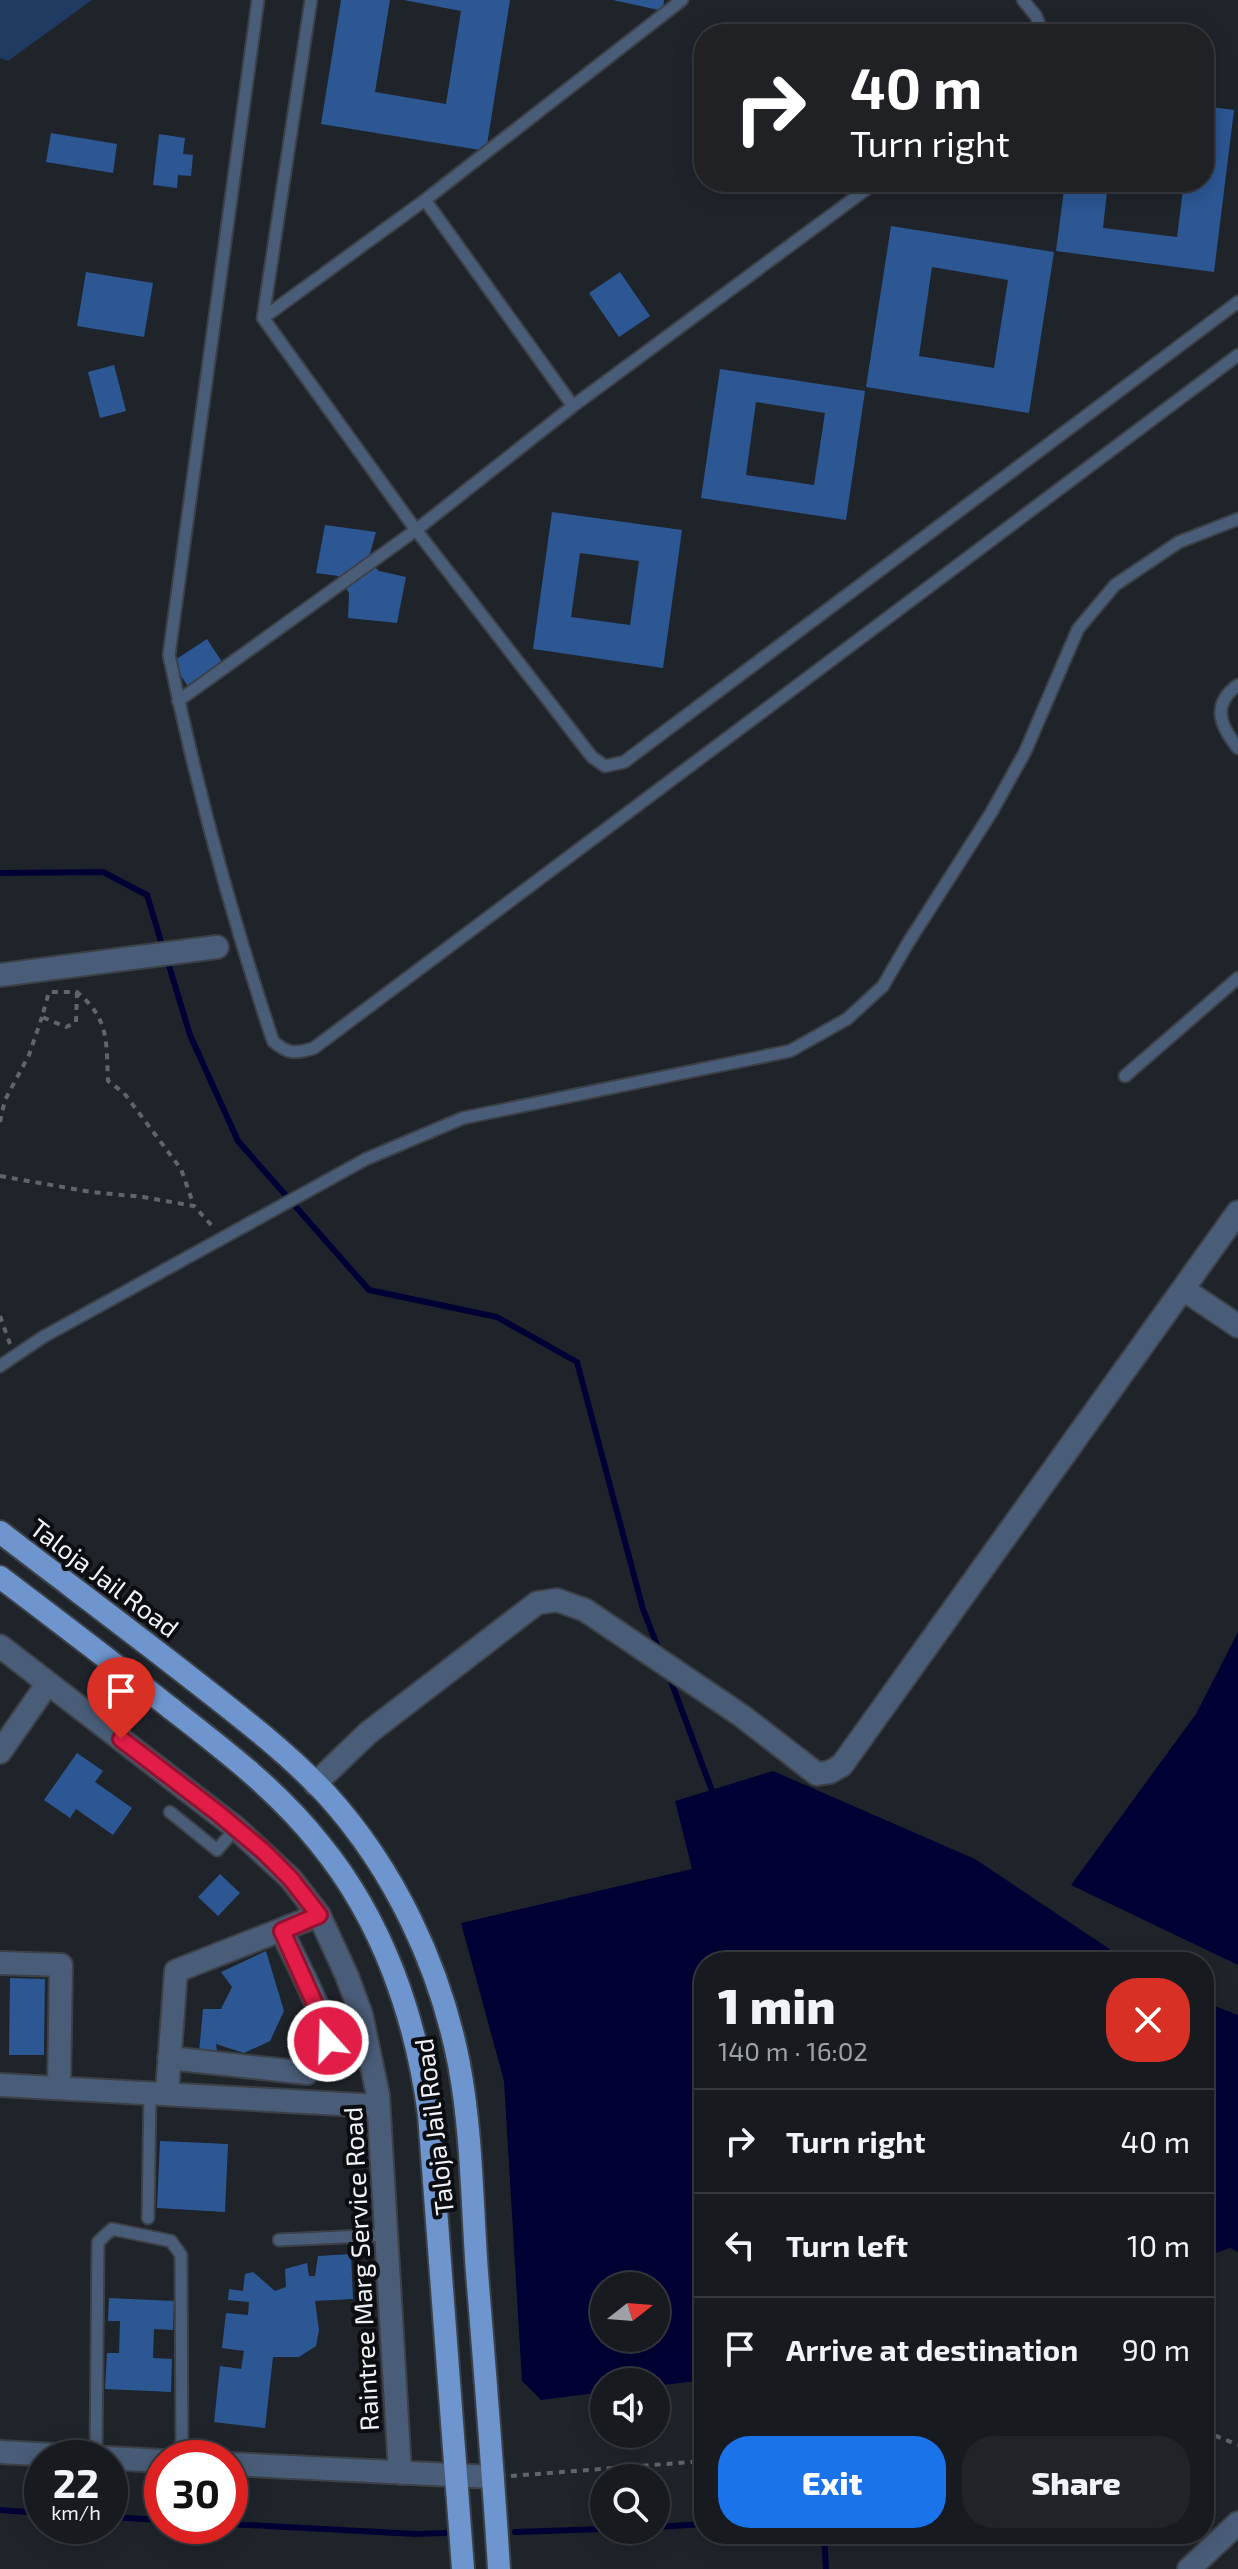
<!DOCTYPE html>
<meta charset="utf-8">
<style>
:root{--surface:#171b20;--page:#202429;--text:#f1f3f6;--muted:#9ea1a5;--line:#36393e;--accent:#1a73e8}
body{margin:0;font-family:"Exo 2",sans-serif;background:var(--page);color:var(--text);height:100vh;display:flex;flex-direction:column;font-size:30px;white-space:nowrap}
*{box-sizing:border-box;margin:0}
p{font-size:26px;color:var(--muted)}
.icon{flex:none;width:44px;height:44px;fill:none;stroke:currentColor;stroke-width:2;stroke-linecap:round;stroke-linejoin:round}
.map{position:relative;flex:1;overflow:hidden}
.panel{position:absolute;left:694px;top:1952px;width:520px;height:592px;display:flex;flex-direction:column;background:var(--surface);border-radius:32px;box-shadow:0 4px 20px #0003,0 0 0 2px var(--line)}
.panel>*{flex:none}
.banner{position:absolute;left:694px;top:24px;width:520px;height:168px;border-radius:32px;box-shadow:0 4px 20px #0003,0 0 0 2px var(--line);background:#202124;color:#fff;overflow:hidden}
.needle{width:52px;rotate:73deg}
.tools{position:absolute;left:590px;top:2272px;display:grid;gap:16px}
.tools a{display:grid;place-items:center;width:80px;height:80px;border-radius:50%;background:var(--surface);box-shadow:0 4px 20px #0003,0 0 0 2px var(--line);font-size:40px}
.speed{position:absolute;left:24px;top:2440px;display:flex;gap:16px;font-size:40px;font-weight:700;text-align:center}
.speed>*{display:grid;place-content:center;width:104px;height:104px;border-radius:50%;background:var(--surface);box-shadow:0 4px 20px #0003,0 0 0 2px var(--line);line-height:1}
.speed small{font-size:20px;font-weight:400}
.speed .limit{border:12px solid #d22;background:#fff;color:#111}
.pin{position:absolute;display:grid;place-items:center;width:68px;height:68px;color:#fff;margin:-82px -34px;border-radius:50% 50% 50% 0;rotate:-45deg;box-shadow:0 0 8px #0007}
.pin .icon{rotate:45deg}
.me{position:absolute;width:88px;margin:-44px;rotate:340deg;stroke-linejoin:round;filter:drop-shadow(0 0 6px #0008)}
.turn{display:flex;align-items:center;gap:28px;height:168px;padding:0 24px;font-size:36px}
.turn .icon{width:104px;height:104px;stroke-width:2.5}
.turn b{display:block;font-size:56px;line-height:68px}
.round{display:grid;place-items:center;flex:none;width:84px;height:84px;border-radius:32px;background:var(--page)}
.summary{display:flex;align-items:center;justify-content:space-between;height:136px;padding:0 24px}
h1{font-size:48px;font-weight:800;line-height:60px}
.button{display:flex;gap:16px;margin-top:auto;padding:16px 24px}
.button a{flex:1;height:92px;border-radius:32px;background:var(--accent);color:#fff;font-size:32px;font-weight:800;line-height:92px;text-align:center}
.button a+a{background:var(--page);color:var(--text)}
ul{padding:0;list-style:none}
li{display:flex;align-items:center;gap:24px;height:104px;padding:0 24px;border-top:2px solid var(--line)}
li div{flex:1}
li b{display:block;font-size:30px}
li em{font-style:normal}
.map>svg:first-child{display:block}
.green{fill:#1f3b61}
.water{fill:#000035;fill-rule:evenodd}
.lines{fill:none;stroke-linecap:round;stroke-linejoin:round}
.stream{stroke:#000035;stroke-width:6}
.building{fill:#2c5793;fill-rule:evenodd}
.service-casing{stroke:#3c4147;stroke-width:15}
.minor-casing{stroke:#3c4147;stroke-width:26}
.tertiary-casing{stroke:#3c4147;stroke-width:26}
.primary-casing{stroke:#3c4147;stroke-width:26}
.path{stroke:#60656b;stroke-width:4;stroke-dasharray:6 6;stroke-linecap:butt}
.service{stroke:#4a5d78;stroke-width:11}
.minor{stroke:#4a5d78;stroke-width:22}
.tertiary{stroke:#4a5d78;stroke-width:22}
.primary{stroke:#6e95cd;stroke-width:22}
.route-casing{stroke:#92132f;stroke-width:20}
.route{stroke:#e11d48;stroke-width:14}
.labels{text-anchor:middle;dominant-baseline:central;stroke-width:8;stroke-linejoin:round;paint-order:stroke}
.street-label{font-size:26px;fill:#eff2f6;stroke:#0b0d10}
</style>
<div class="map">
<svg width="1238" height="2569" viewBox="0 0 1238 2569">
<rect width="100%" height="100%" fill="#1f242b"/>
<path class="green" d="M0,0H92L8,61L0,58Z"/>
<path class="water" d="M1238,1632V1965L1071,1885L1196,1714Z
M773,1771L975,1859L1129,1962H704V2380L656,2386V2382H604V2392L541,2400L522,2381L504,2081L461,1923L692,1869L675,1801ZM604,2286H656V2338H604Z
M1204,2002L1238,2015V2252L1230,2248L1204,2257Z"/>
<g class="lines">
<path class="stream" d="M0,873L103,872L147,895L163,948
M167,959L190,1035L238,1141L369,1290L497,1317L577,1362L643,1609L659,1650
M669,1676L714,1796
M0,2510L42,2513
M110,2517L162,2520
M230,2524L416,2534L445,2533
M656,2527L704,2524
M515,2532L604,2529
M824,2534L826,2569"/>
</g>
<path class="building" d="M341,0H390L375,92L446,104L461,11L404,0H510L486,151L321,124Z
M613,0H664L663,11Z
M1204,106L1234,110L1214,272L1056,251L1065,182H1108L1103,228L1177,237L1184,182H1204Z
M51,133L117,144L113,173L46,162Z
M159,134L185,138L183,154L193,155L191,176L178,175L177,188L153,185Z
M891,226L1054,252L1029,413L866,387ZM932,267L1008,280L994,368L919,356Z
M86,272L153,283L144,337L77,326Z
M620,272L650,316L619,337L589,293Z
M114,365L126,411L100,418L88,372Z
M720,369L865,391L846,520L701,498ZM756,402L825,413L814,485L746,475Z
M552,512L682,530L663,668L533,649ZM580,553L639,561L630,625L571,617Z
M325,525L376,532L369,557L372,564L379,571L406,577L397,623L348,618L349,593L338,576L316,573Z
M207,639L224,665L189,688L172,662Z
M77,1753L103,1771L95,1782L132,1808L113,1835L76,1809L70,1818L44,1800Z
M220,1874L240,1893L218,1916L198,1897Z
M266,1951L284,2011L270,2041L244,2053L216,2044L217,2051L199,2052L203,2009H221L232,1987L221,1972Z
M10,1978L45,1979L44,2055H9Z
M160,2141L228,2144L225,2212L157,2208Z
M351,2254L353,2299L315,2301L319,2330L316,2346L299,2357H273L265,2428L214,2422L220,2366L241,2369L244,2351L222,2348L226,2313L248,2315L249,2302L228,2300L229,2289L243,2291L245,2274L253,2272L275,2291L286,2287L285,2269L307,2263L309,2276H315L318,2256Z
M109,2298L174,2301L173,2330L154,2329L153,2358L172,2359L171,2392L105,2389L107,2353H119L120,2321H108Z"/>
<g class="lines">
<g class="service-casing">
<path id="service" d="M258,0L169,655C196,785 231,915 273,1041C287,1054 296,1054 314,1048L1238,355
M311,0L263,318L416,530L592,757L605,766L624,762L1238,302
M1023,0L1036,16L1043,34
M425,200L573,406
M263,318L425,200L682,0
M1238,685C1211,704 1220,726 1238,748
M178,701L416,530L573,406L876,182
M1125,1076L1238,978
M0,1366L43,1337L366,1159L463,1118L790,1051L847,1019L883,986L908,943L991,813L1025,752L1078,629L1115,585L1179,542L1238,519
M170,1812L217,1850L236,1828
M148,2218L150,2094
M279,2240L386,2235
M96,2457L98,2242L112,2229L171,2241L181,2255L182,2458"/>
</g>
<g class="minor-casing">
<path id="minor" d="M0,975L217,947
M1183,1289L1238,1326
M0,1646L236,1828L291,1879L319,1915L347,1976L361,2014L378,2095L400,2473
M0,1752L48,1683
M315,1784L368,1733L537,1603L557,1600L585,1610L742,1716L817,1774L830,1772L842,1765L1238,1212
M0,1963L61,1965L59,2088
M169,2058L307,2073C317,2064 326,2057 328,2042C330,2024 291,1952 282,1931
M0,2085L378,2106
M167,2093L176,1971L319,1915
M0,2452L162,2461
M230,2464L493,2477"/>
</g>
<g class="tertiary-casing">
<path id="tertiary" d="M1189,2569L1238,2523"/>
</g>
<g class="primary-casing">
<path id="primary" d="M0,1532C65,1582 131,1631 196,1682C242,1718 288,1753 327,1795C394,1869 440,1966 459,2064C472,2133 472,2204 477,2273C485,2372 493,2470 499,2569
M0,1577C58,1621 116,1665 173,1710C226,1751 278,1791 320,1844C383,1921 416,2018 429,2115L463,2569"/>
</g>
<path class="path" d="M77,992L76,1022L66,1027L42,1017L49,992H77C110,1020 106,1041 108,1081L124,1093L181,1169L194,1206
M0,1122L5,1100L29,1055L42,1017
M0,1176L91,1192L143,1197L194,1206L214,1228
M0,1316L10,1344
M1204,2431L1238,2445
M511,2476L704,2461"/>
<use href="#service" class="service"/>
<use href="#minor" class="minor"/>
<use href="#tertiary" class="tertiary"/>
<use href="#primary" class="primary"/>
</g>
<g class="lines">
<g class="route-casing">
<path id="route" d="M121,1739L219,1814L263,1851L291,1879L319,1915L282,1931L324,2024L328,2041"/>
</g>
<use href="#route" class="route"/>
</g>
<g class="labels">
<g class="street-label">
<text transform="translate(105 1577) rotate(37)">Taloja Jail Road</text>
<text transform="translate(433 2127) rotate(-97)">Taloja Jail Road</text>
<text transform="translate(360 2269) rotate(-93)">Raintree Marg Service Road</text>
</g>
</g>
</svg>
<div class="tools">
<a><svg class="needle" viewBox="-14 -14 28 28"><path d="M0-13l5 13h-10z" fill="#e53935"/><path d="M0 13l5-13h-10z" fill="#9ea1a5"/></svg></a>
<a><svg class="icon" aria-label="sound" viewBox="0 0 24 24"><path d="M4 9h4l5-4v14l-5-4H4zM17 9q2 3 0 6"/></svg></a>
<a><svg class="icon" aria-label="search" viewBox="0 0 24 24"><circle cx="10" cy="10" r="6"/><path d="M15 15l6 6"/></svg></a>
</div>
<div class="speed"><div>22<small>km/h</small></div><div class="limit">30</div></div>
<div class="pin" style="left:121px;top:1739px;background:#d93025"><svg class="icon" aria-label="arrive" viewBox="0 0 24 24"><path d="M6 21V4h12l-3 4 3 4H6"/></svg></div>
<svg class="me" style="left:328px;top:2041px" viewBox="-20 -20 40 40"><circle r="17" fill="#e11d48" stroke="#fff" stroke-width="3"/><path d="M0-11L8 9 0 5-8 9z" fill="#fff"/></svg>
<div class="banner">
<div class="turn"><svg class="icon" aria-label="right" viewBox="0 0 24 24"><path d="M7 20v-9h11M14 6l5 5-5 5"/></svg><div><b>40 m</b>Turn right</div></div>
</div>
<section class="panel">
<div class="summary"><div><h1>1 min</h1><p>140 m · 16:02</p></div><a class="round" style="background:#d93025;color:#fff"><svg class="icon" aria-label="close" viewBox="0 0 24 24"><path d="M6 6l12 12M18 6L6 18"/></svg></a></div>
<ul>
<li><svg class="icon" aria-label="right" viewBox="0 0 24 24"><path d="M7 20v-9h11M14 6l5 5-5 5"/></svg><div><b>Turn right</b></div><em>40 m</em></li>
<li><svg class="icon" aria-label="left" viewBox="0 0 24 24"><path d="M17 20v-9H6M10 6l-5 5 5 5"/></svg><div><b>Turn left</b></div><em>10 m</em></li>
<li><svg class="icon" aria-label="arrive" viewBox="0 0 24 24"><path d="M6 21V4h12l-3 4 3 4H6"/></svg><div><b>Arrive at destination</b></div><em>90 m</em></li>
</ul>
<div class="button"><a>Exit</a><a>Share</a></div>
</section>
</div>
